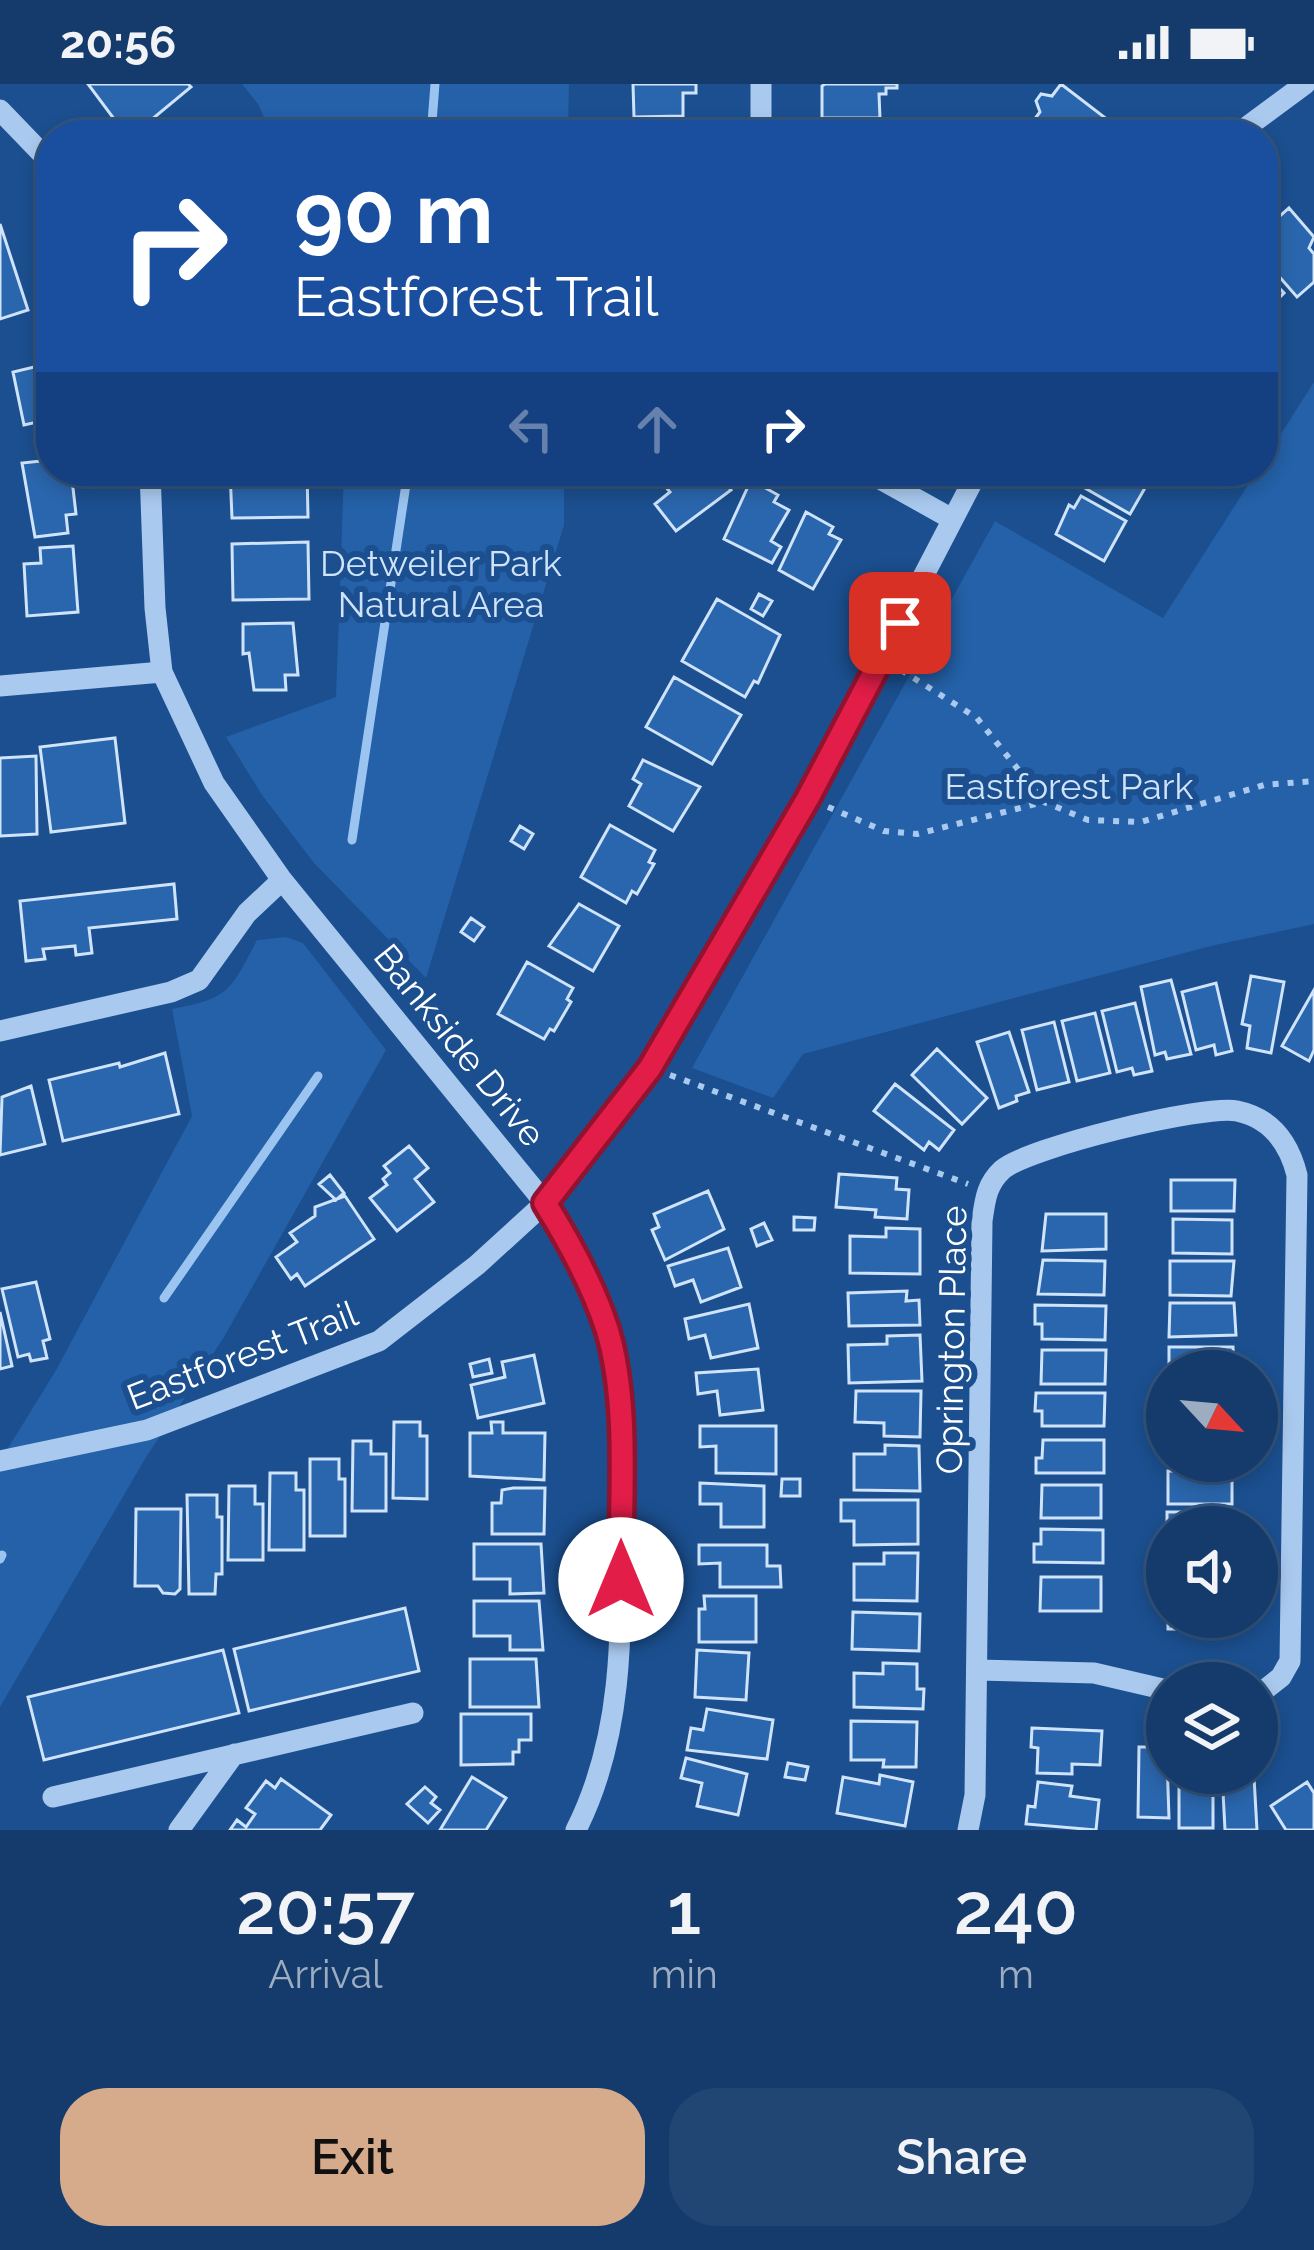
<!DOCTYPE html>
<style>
:root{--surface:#143b6b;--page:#214673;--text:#f1f3f6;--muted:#9dadc1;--line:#33557e;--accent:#d6ab8b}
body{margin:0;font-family:Raleway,sans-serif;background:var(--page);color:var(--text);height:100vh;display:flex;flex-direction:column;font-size:45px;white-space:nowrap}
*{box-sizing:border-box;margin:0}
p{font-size:39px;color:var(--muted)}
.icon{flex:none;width:66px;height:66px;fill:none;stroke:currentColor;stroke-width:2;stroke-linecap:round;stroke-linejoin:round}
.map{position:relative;height:1746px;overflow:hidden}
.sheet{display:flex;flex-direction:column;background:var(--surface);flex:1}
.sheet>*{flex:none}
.guide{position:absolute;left:36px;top:36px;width:1242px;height:366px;border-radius:48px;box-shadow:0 6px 18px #0003,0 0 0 3px var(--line);background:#1a4fa0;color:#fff;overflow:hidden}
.needle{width:78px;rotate:116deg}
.fabs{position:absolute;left:1146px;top:1266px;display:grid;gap:24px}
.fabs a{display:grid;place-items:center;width:132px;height:132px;border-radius:50%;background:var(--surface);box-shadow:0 6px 18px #0003,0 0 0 3px var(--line);font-size:60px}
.pin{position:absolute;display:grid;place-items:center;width:102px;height:102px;color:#fff;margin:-51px;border-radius:24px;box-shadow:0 6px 18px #0006}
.me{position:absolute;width:132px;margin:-66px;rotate:0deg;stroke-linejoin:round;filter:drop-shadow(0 0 9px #0008)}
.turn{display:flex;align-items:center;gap:42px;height:252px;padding:0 60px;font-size:54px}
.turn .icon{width:156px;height:156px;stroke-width:2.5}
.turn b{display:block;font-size:84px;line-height:102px}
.lanes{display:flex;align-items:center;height:114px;padding:0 60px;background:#0003;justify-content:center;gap:60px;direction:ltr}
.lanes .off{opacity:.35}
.eta{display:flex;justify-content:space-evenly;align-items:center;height:204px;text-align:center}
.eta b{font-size:72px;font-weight:600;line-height:84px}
.cta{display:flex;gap:24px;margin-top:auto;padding:24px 60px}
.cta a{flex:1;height:138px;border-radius:48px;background:var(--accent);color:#111;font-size:48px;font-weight:600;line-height:138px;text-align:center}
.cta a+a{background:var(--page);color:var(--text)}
.status{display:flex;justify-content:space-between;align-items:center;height:84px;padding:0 60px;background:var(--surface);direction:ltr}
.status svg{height:33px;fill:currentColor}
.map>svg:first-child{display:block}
.green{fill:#2461a8}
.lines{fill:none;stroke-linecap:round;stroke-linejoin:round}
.stream{stroke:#9cc4f0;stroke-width:9}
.building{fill:#2a66ad;stroke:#cfe3fa;stroke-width:3}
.path{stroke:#a9c9ee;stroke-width:6;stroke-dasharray:6 9;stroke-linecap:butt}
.minor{stroke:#a9c9ee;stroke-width:21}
.route-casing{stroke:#92132f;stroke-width:30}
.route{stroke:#e11d48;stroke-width:21}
.labels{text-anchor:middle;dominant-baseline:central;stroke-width:12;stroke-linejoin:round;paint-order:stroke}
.park-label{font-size:36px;fill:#cfe3fa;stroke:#1b4f8f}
.street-label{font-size:36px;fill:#fff;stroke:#1b4f8f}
</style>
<div class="status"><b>20:56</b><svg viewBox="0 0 49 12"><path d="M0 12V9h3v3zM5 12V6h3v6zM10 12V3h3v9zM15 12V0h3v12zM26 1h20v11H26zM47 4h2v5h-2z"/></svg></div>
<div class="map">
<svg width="1314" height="1746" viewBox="0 0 1314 1746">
<rect width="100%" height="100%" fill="#1b4f8f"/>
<path class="green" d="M242,0H569L568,51H272L258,20Z
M1314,298V840L1211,862L803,970L773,1014L692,984L995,437L1163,534L1257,387H1263V378Z
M344,387H564V441L426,894L314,779L262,711L226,653L336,613Z
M286,853L303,859L386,966L224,1253L145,1375L0,1623V1377L55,1288L192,1032L172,925C230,914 230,907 257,856Z"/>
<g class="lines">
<path class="stream" d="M431,51L435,0
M352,756L408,387
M164,1214L318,992
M0,1475L2,1471"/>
</g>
<path class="building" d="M88,0H188L191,3L133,51H126Z
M633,0H696V9H683V32L634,33Z
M825,0H897V4H886V10H879L880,34H822V2Z
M1061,0L1108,36L1097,51H1038L1028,44L1040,28L1036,17L1041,10L1052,12Z
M195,35L205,51H170Z
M697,43V51H642V44Z
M880,44V51H822V45Z
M1289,124L1314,153L1309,164L1314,170V198L1297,213L1263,174L1266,153L1263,147Z
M0,140L28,226L0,235Z
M1263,187L1284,209L1263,230Z
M51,279V335L24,341L13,288Z
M51,376V387H71L76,430L66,431L68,449L35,453L22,379Z
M230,387H307L308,433L232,434Z
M682,387H720L717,389L731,406L676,447L655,420L670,408L664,401Z
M1092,387H1148L1153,390L1130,430L1083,403Z
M751,396L778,411L774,418L789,426L771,457L781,463L772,479L724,455Z
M1081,412L1126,437L1104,477L1056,450L1069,421L1074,424Z
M806,428L833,443L829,450L841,456L813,505L779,486Z
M308,458L309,515L233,516L232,460Z
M73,462L78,528L27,532L24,480L41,479L40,464Z
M759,510L772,517L763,532L751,525Z
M717,515L780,551L758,599L754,597L745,613L682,577Z
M293,539L298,591H285L286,606H254L249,569L243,570V540Z
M674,593L741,631L712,680L646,643Z
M115,654L125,739L51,748L40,663Z
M36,672L37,750L0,752V674Z
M643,676L700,703L673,747L629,722L641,700L633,695Z
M610,741L655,766L649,778L654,780L637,810L632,807L626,819L581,793Z
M520,742L533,750L524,765L511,757Z
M174,800L177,835L89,844L92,869L76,871L75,862L43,865L45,875L26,877L20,817Z
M579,820L619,842L593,887L549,862Z
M471,834L484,843L474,857L461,848Z
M527,878L573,904L567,915L571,918L554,947L550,945L544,955L498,930Z
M1251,892L1284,898L1271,969L1247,964L1250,942L1242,940Z
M1171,896L1191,970L1167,975L1165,968L1155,971L1141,903Z
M1216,899L1232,967L1216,971L1214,961L1196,966L1182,908Z
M1314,906V966L1309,977L1282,962Z
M1135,919L1152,987L1134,991L1132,984L1117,988L1102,927Z
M1095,929L1110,989L1077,997L1062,937Z
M1054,938L1069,998L1037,1006L1022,946Z
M1009,948L1029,1008L1016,1012L1017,1017L999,1024L977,958Z
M937,965L987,1014L962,1040L912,991Z
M165,969L179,1030L63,1057L49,996L119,979L120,983Z
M895,1000L954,1046L939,1066L929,1058L924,1066L874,1027Z
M31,1002L45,1060L0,1071L2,1013Z
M409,1062L428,1084L415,1095L434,1118L397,1147L370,1114L387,1101L383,1095L390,1089L384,1082Z
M839,1090L897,1094L896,1105L909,1106L907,1135L875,1133L876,1126L836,1123Z
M330,1091L344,1109L336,1116L319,1100Z
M1171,1096H1235L1234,1127H1171Z
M708,1107L724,1145L665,1176L652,1146L659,1143L654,1130Z
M345,1112L374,1155L305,1202L297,1190L291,1195L276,1173L297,1158L290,1149L315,1132V1123Z
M1046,1130H1106V1165L1042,1167Z
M794,1133L815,1134L814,1146H794Z
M1173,1135L1232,1136V1170L1173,1169Z
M764,1139L772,1156L757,1162L751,1145Z
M886,1144L920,1145V1190L850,1189V1152L886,1153Z
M728,1164L741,1203L701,1218L693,1196L675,1202L668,1182Z
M1043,1176L1105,1177L1104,1211L1038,1210Z
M1170,1177H1234L1231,1212L1170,1211Z
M36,1198L50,1255L43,1257L47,1274L31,1277L29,1270L18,1273L2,1205Z
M907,1207L906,1217L919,1216L920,1241L849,1242L848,1209Z
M1170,1219H1234L1236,1251L1169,1253Z
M749,1220L758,1264L711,1274L705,1251L689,1255L685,1235Z
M1035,1221L1106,1222L1105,1256L1042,1255V1240H1035Z
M0,1228L12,1282L0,1285Z
M920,1251L922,1297L849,1299L848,1261L887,1260V1252Z
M1169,1263H1233L1234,1287H1169Z
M1042,1266H1106L1105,1300H1041Z
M534,1271L544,1319L478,1334L471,1301L505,1293L502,1278Z
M489,1275L492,1289L473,1293L470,1280Z
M758,1285L763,1326L720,1331L717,1307L698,1310L696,1289Z
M856,1307H921L920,1353L884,1352V1339L855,1338Z
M1036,1309H1105L1104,1342H1042V1327H1035Z
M394,1338H420V1352H427V1415L393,1414Z
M491,1338H503V1349H545L544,1396L470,1392V1349H492Z
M700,1342H776V1390L716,1389V1362L700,1363Z
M1043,1356H1104V1389H1036V1374H1042Z
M353,1357H371V1370H386V1427H352Z
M885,1361L919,1362L920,1407L854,1406V1370H885Z
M310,1375H339V1395H345V1452H310Z
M1168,1387H1232V1420H1168Z
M270,1389H296V1406H304V1466H269Z
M782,1395H800V1412H781Z
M700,1399L764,1402V1443H721V1420H700Z
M1042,1401H1101V1434H1041Z
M229,1402H255V1420H263V1476H228Z
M513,1404H545L544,1450H492V1419H501L502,1406Z
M187,1411H217V1433H222V1490H216L215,1510H189Z
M841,1416H918V1460L854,1461V1437H841Z
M136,1425H181L180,1505L175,1510L163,1509L158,1502H135Z
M1167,1428H1231L1230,1443H1167V1462Z
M1041,1445L1103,1446V1479L1034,1478V1460H1041Z
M474,1460H541L544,1509L510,1510V1495H474Z
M699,1461H767V1482H780L781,1503H720V1479L699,1480Z
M884,1469H918L917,1517L854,1516V1480H884Z
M1041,1493H1101V1527H1040Z
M704,1512H756V1558H699V1525H705Z
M474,1517H539L543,1566H510V1552H474Z
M405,1524L419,1587L249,1627L234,1565Z
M853,1528L920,1530L919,1567L852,1565Z
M1168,1533H1231V1539L1229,1545H1168Z
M223,1566L239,1629L44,1676L28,1613Z
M697,1566L749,1569L746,1616L695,1613Z
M470,1575H536L539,1623H470Z
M883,1579L917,1580V1605H924L923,1625L854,1623V1589L883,1590Z
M707,1625L773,1636L767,1675L687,1666L691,1644L703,1646Z
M461,1630H531V1656H519V1668H513V1680L461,1681Z
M851,1637L917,1638L916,1683H883L884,1676H851Z
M1032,1644L1102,1647L1100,1681L1072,1680V1690L1037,1689L1038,1664L1031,1663Z
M1139,1663H1162L1161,1675H1167L1169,1734L1138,1733Z
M686,1674L747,1690L738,1731L697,1722L702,1699L681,1694Z
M788,1679L808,1683L805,1696L785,1693Z
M1179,1689H1213V1744H1179Z
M1222,1689H1246V1694L1254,1693L1257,1746H1225Z
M880,1691L913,1698L905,1742L837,1729L843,1693L879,1700Z
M472,1693L506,1714L486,1746H440Z
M281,1695L331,1731L320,1746H230L237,1736L246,1743L255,1730L246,1724L266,1697L275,1704Z
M1038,1698L1072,1702L1070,1712L1099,1716L1096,1746L1026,1740L1028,1722L1035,1723Z
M1307,1698L1314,1709V1746H1286L1271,1722Z
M425,1703L436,1713L431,1719L440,1726L428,1739L407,1720Z"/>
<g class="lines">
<path class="path" d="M901,586L977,634L1044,718L1088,736L1141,738L1264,701L1314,697
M828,723L884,747L917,750L1044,718
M670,991L968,1100"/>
<path class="minor" d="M0,26L51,79
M761,51V0
M1236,51L1305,0
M150,387L155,524L162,588L214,699L282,796L545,1119C570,1160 596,1203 608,1250C622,1307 620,1366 620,1424C621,1534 627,1645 576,1746
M866,387L952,435
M0,602L162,588
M0,947L171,908L199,896L247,829L282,796
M0,1377L147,1346L379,1257L477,1181L545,1119L650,984L808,714L978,387
M978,1586L1094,1589L1167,1606
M53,1713L413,1629
M179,1746L234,1670
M968,1746L975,1711L982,1137C985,1117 986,1101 1002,1086C1026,1064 1205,1020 1237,1027C1271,1034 1289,1059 1297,1091L1290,1577L1281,1593L1257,1612"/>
</g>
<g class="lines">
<g class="route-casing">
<path id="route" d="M621,1496C620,1418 630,1320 607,1245C592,1199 570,1159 545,1119L650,984L808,714L900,539"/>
</g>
<use href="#route" class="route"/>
</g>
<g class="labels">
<g class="park-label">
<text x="441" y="479">Detweiler Park<tspan x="441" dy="41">Natural Area</tspan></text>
<text x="1069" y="702">Eastforest Park</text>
</g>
<g class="street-label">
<text transform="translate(460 961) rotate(51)">Bankside Drive</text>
<text transform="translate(951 1256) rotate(-89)">Oprington Place</text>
<text transform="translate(242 1271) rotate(-21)">Eastforest Trail</text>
</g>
</g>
</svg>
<div class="fabs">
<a><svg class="needle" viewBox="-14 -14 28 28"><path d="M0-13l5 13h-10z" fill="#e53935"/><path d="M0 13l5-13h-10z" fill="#9dadc1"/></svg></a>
<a><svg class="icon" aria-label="sound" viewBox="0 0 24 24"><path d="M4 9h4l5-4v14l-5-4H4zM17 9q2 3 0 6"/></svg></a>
<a><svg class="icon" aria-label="layers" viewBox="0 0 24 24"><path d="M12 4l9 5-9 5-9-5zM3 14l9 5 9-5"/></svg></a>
</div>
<div class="pin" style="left:900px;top:539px;background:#d93025"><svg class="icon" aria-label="arrive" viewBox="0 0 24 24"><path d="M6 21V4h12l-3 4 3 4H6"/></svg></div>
<svg class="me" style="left:621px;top:1496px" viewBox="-20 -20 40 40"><circle r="19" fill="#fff"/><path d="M0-13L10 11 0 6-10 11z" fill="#e11d48"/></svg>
<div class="guide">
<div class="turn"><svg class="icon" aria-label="right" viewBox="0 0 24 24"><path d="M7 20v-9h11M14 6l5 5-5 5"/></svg><div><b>90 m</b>Eastforest Trail</div></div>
<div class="lanes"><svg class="icon off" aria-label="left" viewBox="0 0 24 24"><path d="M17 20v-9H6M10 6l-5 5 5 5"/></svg><svg class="icon off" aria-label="ahead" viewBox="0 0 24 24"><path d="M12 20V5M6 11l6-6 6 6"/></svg><svg class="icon" aria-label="right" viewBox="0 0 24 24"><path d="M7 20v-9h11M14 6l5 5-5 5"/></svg></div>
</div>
</div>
<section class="sheet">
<div class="eta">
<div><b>20:57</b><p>Arrival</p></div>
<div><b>1</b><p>min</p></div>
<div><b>240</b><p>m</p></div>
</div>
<div class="cta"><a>Exit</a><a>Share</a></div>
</section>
